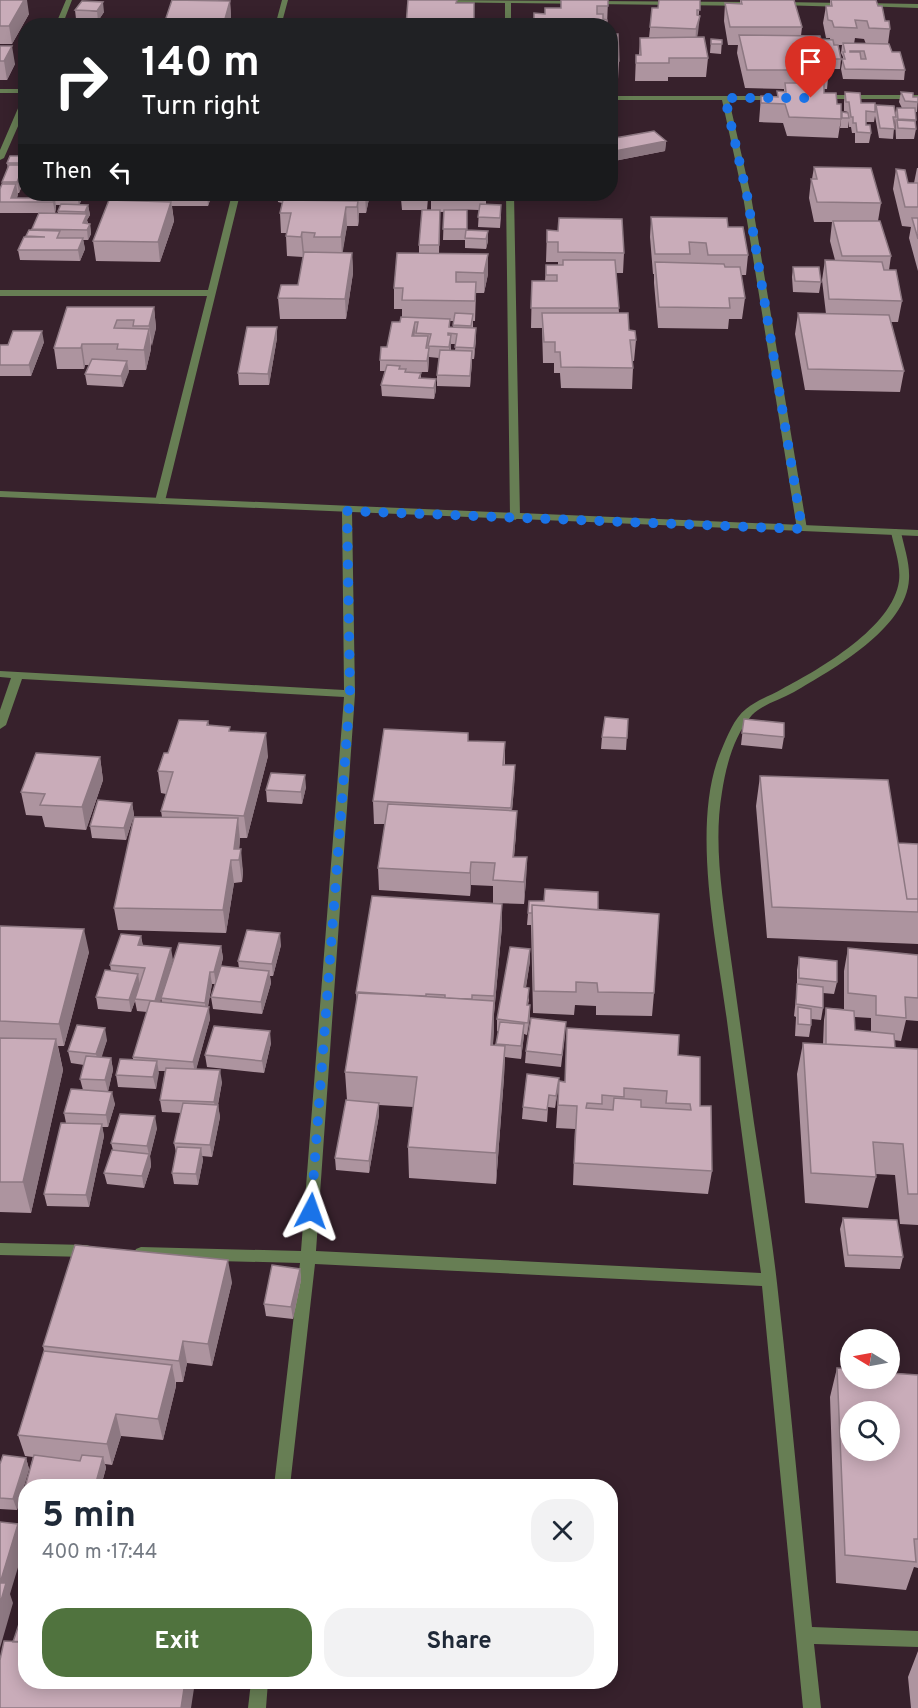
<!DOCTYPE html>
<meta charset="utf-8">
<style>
:root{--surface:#fff;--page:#f2f2f3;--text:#1f2937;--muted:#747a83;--accent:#50733e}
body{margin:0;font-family:Overpass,sans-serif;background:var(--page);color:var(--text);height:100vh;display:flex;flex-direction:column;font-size:22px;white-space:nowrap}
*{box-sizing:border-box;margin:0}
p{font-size:20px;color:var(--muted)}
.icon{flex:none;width:33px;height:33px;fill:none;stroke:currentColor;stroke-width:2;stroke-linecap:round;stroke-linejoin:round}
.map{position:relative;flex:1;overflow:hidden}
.panel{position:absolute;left:18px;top:1479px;width:600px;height:210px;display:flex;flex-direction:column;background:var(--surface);border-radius:24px;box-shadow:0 3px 15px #0003}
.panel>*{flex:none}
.top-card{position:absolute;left:18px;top:18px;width:600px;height:183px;border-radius:24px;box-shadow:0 3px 15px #0003;background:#202124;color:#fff;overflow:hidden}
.needle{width:39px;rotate:280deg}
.tools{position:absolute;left:840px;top:1329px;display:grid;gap:12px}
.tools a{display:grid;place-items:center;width:60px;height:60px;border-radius:50%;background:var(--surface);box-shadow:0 3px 15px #0003;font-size:30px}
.pin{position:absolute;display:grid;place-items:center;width:51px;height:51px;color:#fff;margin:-62px -26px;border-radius:50% 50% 50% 0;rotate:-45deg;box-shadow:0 0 6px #0007}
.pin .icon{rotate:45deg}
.me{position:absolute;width:66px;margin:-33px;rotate:4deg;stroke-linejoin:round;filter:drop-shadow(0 0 4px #0008)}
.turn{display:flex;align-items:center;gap:21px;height:126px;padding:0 24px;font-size:27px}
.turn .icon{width:78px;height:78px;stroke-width:2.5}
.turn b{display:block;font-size:42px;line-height:51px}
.then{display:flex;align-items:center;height:57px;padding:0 24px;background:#0003;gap:12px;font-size:22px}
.round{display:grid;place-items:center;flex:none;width:63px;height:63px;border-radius:24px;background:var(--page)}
.overview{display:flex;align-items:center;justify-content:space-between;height:102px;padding:0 24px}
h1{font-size:36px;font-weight:700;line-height:45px}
.action{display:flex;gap:12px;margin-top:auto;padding:12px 24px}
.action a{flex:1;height:69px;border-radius:24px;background:var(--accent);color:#fff;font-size:24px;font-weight:700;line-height:69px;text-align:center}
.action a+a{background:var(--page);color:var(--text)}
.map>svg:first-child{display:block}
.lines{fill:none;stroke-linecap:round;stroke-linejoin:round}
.minor{fill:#677e54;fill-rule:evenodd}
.tertiary{fill:#677e54;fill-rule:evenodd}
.wall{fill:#ad949f;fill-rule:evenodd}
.shaded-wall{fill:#8d7882}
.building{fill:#c9acb9;stroke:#8d7882;stroke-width:1.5;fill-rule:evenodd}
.route{stroke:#1a73e8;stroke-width:10;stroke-dasharray:0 18}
</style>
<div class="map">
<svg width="918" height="1708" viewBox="0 0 918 1708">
<rect width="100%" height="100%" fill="#37212c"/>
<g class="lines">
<path class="minor" d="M66,0H72L62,26H55Z
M282,0H288L281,26H275Z
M426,0L755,2L758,4L755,6L511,3V26H505V3L429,2Z
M781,2L845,3L848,5L845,7L779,5V3Z
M862,3L918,4V8L860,6L859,5Z
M0,89H26V93H0Z
M819,95H918V99H819Z
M610,96H777L781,98L777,100H729L751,196L807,529L805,531H799L797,529L743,196L722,100H610Z
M26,97V108L4,158L0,160V150L22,99Z
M232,194H240L165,501L160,504L155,501L207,296H0V290H208Z
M506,194H514L520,517L515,520L510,517Z
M347,508L352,511L355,694L316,1251L761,1273C749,1189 738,1105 727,1021C717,944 690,824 721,751C727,737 734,718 746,709C757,700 770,696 782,689C820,669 893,627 899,581C901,565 894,547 891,532L896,529L901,532C904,547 910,563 909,579C907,628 832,670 794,692C780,700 763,704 752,715C734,735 726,766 722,792C713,845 723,899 730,952C738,1009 746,1066 754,1123C762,1176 771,1230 777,1283C790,1397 800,1512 812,1627L918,1631V1647L814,1644L821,1708H803L762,1286L315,1264L290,1486H274L300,1263L141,1259L136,1257L134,1253L136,1249L141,1247L301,1251L344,697L22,679L6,725L0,729V710L11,678L0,677V671L344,690L342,511Z
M0,1243L87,1245L92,1247L94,1251L92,1255L87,1257L0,1255Z
M251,1682H268L266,1708H248Z"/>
<path class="tertiary" d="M0,491L918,530V536L0,497Z"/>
</g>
<path class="wall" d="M0,0L29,14L12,44H0Z
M608,0L607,26H533L534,13L545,14L581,1Z
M700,0L697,37L708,58L706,77H668V81H635L636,55H639L640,38H649L652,8H658Z
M740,0H794L802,27L801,36L821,39L830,40V38H826L823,23L826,6H830V0H876L878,6L890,29L888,44L892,52L905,70L904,80L843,79L841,69L843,57L841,53L842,45H838L841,59L840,69H829L827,89H824V93L837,104L841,119L838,138L787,136L783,123L759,122L761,96L777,97V91H784V89L745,88L737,53L738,45H728L724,21L725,3L740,4ZM855,38L864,39L866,44H854Z
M230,1L231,18L229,26H166L165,21Z
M75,10L104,12L98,21L76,19Z
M610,34L619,61L618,79H610Z
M711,39L722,40L721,54L710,53Z
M0,46L15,64L7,80H0Z
M845,92L875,111L876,105L895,116L897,108H902L899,102L901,92L913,97H918L917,112H915L916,129L914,139H896L895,118L893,139L879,138L875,116L874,122H866V125L871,133L869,143H855V133H852L851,127H849V121L848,128H840L842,112L848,113V112L844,111V102Z
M26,121V143L23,127Z
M610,139L666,141L665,151L614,161L610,158Z
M26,156V176L19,193H18L17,198H38V195L84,194L79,205H88L90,215L87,220L88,223L90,224L91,234L88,240H83L85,249L80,261L20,260L18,250L26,237V236L32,230V229L39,213H0V189L8,169L7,163ZM56,205H61L58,211V213H55L56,208Z
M814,167L881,203L878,221L891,256L889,270L902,301L898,322H891L904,371L900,392L805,390L795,334L798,313L826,314L822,280L825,260H835L830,241L832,222H814L809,198L811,179H812Z
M917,168H918V271L909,238L911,227L902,226L893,189L896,169L908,183H914Z
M119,194H212L208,206H172L174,221L160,262L96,261L93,241L120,201Z
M277,194H290L289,200H315L314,194H370L366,213H359L358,226H347L342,253H352L353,273L346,319H280L278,298L298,285L304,252L303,257L287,256L286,236V233H281L280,213L282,203L278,202Z
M393,194H486V205L501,216L500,228L478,227L479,210L447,209L467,210V230L488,231V241L486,249L465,248V240H443L444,212H440L439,253L488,274L484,293H476L475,321H473V328H476V339L474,359H472L470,387L437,386V375L439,358L429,357L428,372H406L421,373V378L436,379V390L434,399L382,396L381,385L385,371H380V360L402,317V309H394V288L419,253V245L431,210V198H428L427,210H402L401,199H393ZM450,321H454L453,327H450ZM451,344H456L455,350H451Z
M651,217L728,227L748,255L746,275H741L745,298L742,319H729L728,329L658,328L654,283V274H653L650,237Z
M547,230L624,253L623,273H616L619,313L636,340L634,361H632L633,368L632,389L561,388L560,373H554V363H543L542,328H531L532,281H545L546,265H558V262H546Z
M793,267L821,282L819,293L793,292L792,277Z
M67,307H154L156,328L151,346V349L146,370H129L123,387L87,385L85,374L89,365H85L84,369H57L54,348Z
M277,338L269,385H239L238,373Z
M44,342L31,376H0V345Z
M628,719L626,750L601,749L602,737Z
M744,719L784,737L782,749L741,745Z
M208,721L209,725L230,731L268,756L247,838H240L239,849L243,872L242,882L234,883L226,933L118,930L114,908L162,817L161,811L166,794L161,793L158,771L168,753Z
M468,741L505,742V765H515L514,788L512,811L516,834L514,857H527L526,880L524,904L493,903V886L471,885L470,896L379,890L378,868L385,824H374L373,801Z
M100,757L103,780L86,830L45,827L42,816L26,815L21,792Z
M760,776L898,843L918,844V944L767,938L756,806Z
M306,787L302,804L267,802L266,790Z
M132,803L134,815L126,840L92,838L90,826Z
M529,901L598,910L654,993L652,1016L596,1015V1006L575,1005L574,1015L533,1013L531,925H527Z
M0,926L89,952L64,1046H58L63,1070L31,1213L0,1212Z
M502,926L494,1014L493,1045L496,1046L499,1032L497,1031V1019L530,949V961L526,987L529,1000L528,1005H530V1017L527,1035L524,1034L521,1059L505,1057L504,1077L496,1184L409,1178L408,1147L413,1107L379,1105V1115L369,1173L336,1170L335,1158L347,1100L345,1072L357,1002L356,993Z
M141,936L143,946L160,1002L162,1003L161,998L221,946L223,958L221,966L239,968L238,961L281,945L273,976H270L271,983L262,1014L213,1009L211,997L215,984H212L208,1007L210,1019L196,1069L222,1082L218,1105L220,1117L212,1157L202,1156L203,1160L198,1185L174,1184L172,1173L176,1152L174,1143L181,1113L162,1112L160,1100L165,1071H158L156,1089L118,1087L116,1075L133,1060V1057L147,1012L137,1011L135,1001L131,1012L98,1009L96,997L111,971L110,965Z
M848,948L918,955V1021L906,1020L901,1041L894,1040L895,1048L918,1049V1225L900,1224L895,1175L876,1174V1177L868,1208L805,1203L797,1074L803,1043L823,1044L824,1020L826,1008L844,1009V971ZM855,1017L871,1018V1032L855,1030Z
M799,957L837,982L834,994L823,993V1008L821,1020L811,1019V1025L809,1037L795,1036L796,1017L794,1016L797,989V970Z
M565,1034L561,1067L525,1063L526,1051Z
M107,1040L101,1057L111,1058L113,1070L108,1091L115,1104L108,1127H102L104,1136L89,1207L47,1206L44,1194L66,1123L64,1113L83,1090L80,1079L84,1065L71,1063L68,1051Z
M271,1043L264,1073L207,1067L205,1055Z
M678,1055L700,1106L712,1171L708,1194L573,1185L575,1129L556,1128L559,1081L565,1082Z
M558,1090L555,1108L548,1107L547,1122L522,1119L523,1107Z
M157,1128L150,1156L151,1166L144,1188L107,1184L104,1173L113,1150L111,1143Z
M843,1218L903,1257L900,1269L845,1267L840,1229Z
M300,1269L301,1280L293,1319L266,1316L264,1304Z
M232,1282L212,1366L187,1363L183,1382H176V1386L163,1440L121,1436L112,1465L105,1464L106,1468L101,1486H26V1490L25,1487L33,1457L25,1456L18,1435L44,1351L43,1346Z
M837,1368L918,1375V1568L914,1567L906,1590L836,1583L830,1397Z
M26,1458L29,1469L17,1510L0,1509V1464Z
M918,1651V1708H911L908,1677Z"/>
<path class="shaded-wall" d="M24,0H27L29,14L12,44L9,26Z
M230,1L231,18L229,26H223Z
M103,2L104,12L98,21L97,11Z
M700,16L698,33L695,47L696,29Z
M12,46L15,64L7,80L4,61Z
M666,141L665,151L614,161L615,151Z
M24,165L26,176L19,193L17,182Z
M16,184L18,195L15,202L11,198Z
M78,194H84L79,206L77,195Z
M207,194H212L208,206Z
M365,194H370L366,213Z
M55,198L56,208L55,213L53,202Z
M358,201L359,221L358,226L357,207Z
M171,202L174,221L160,262L158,242Z
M88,205L90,215L87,220L88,224L83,223L86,216L85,212Z
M346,207L347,226L342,257L341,237Z
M90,224L91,234L88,240L87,230Z
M488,231V241L486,249V239Z
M302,232L304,252L303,257L301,237Z
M83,238L85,249L80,261L78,250Z
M352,253L353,273L346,319L345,299Z
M488,254V274L484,293V273Z
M154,307L156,328L152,346L149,326Z
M415,322V332L412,347V336Z
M277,327V338L269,385L268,374Z
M476,328V339L474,359V348Z
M149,329L151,349L146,370L144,350Z
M42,331L44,342L31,376L29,365Z
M451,335V346L449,358V347Z
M82,344L85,365L84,369L81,348Z
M429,348V359L428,372L427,361Z
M472,351V362L470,387V376Z
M127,361L129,372L123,387L121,376Z
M436,379V390L434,399V388Z
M266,733L268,756L247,838L244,816Z
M100,757L103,780L86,830L82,807Z
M515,765L514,788L510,831L511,808Z
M305,775L306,787L302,804L301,792Z
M132,803L134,815L126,840L124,828Z
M517,811L516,834L512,879L513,857Z
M238,818L240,841L238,860L234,849Z
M241,849L243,872L242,882L239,860Z
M527,857L526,880L524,904V882Z
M231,860L234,883L226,933L223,910Z
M471,862V885L470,896V873Z
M502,904V926L494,1014V1032L490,1076L491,1045L494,996Z
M84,929L89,952L64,1046L59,1024Z
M280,933L281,945L273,976L272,964Z
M141,936L143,948L138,945Z
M221,946L223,958L216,984L214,972Z
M171,948L173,960L157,1013L155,1001Z
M530,949V961L524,999V987Z
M269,971L271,983L262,1014L261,1002Z
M210,972L212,984L206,1015L205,1003Z
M138,974L140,986L135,999V1001L131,1012L129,1000Z
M530,1005V1017L527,1035L528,1023Z
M209,1007L210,1019L195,1074L193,1062Z
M524,1024V1036L521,1059V1046Z
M105,1028L107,1040L99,1066L96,1054Z
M270,1031L271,1043L264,1073L262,1061Z
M56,1039L63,1070L31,1213L23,1182Z
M505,1046L504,1077L496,1184V1153Z
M111,1058L113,1070L108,1092L105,1080Z
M157,1061L159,1073L156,1089L153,1077Z
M220,1070L222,1082L216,1114L214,1102Z
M559,1078L558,1090L555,1108L556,1096Z
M112,1092L115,1104L108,1127L106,1115Z
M379,1103V1115L369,1173V1161Z
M218,1105L220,1117L212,1157L210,1145Z
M155,1116L157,1128L150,1156L151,1166L144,1188L142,1176L149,1155L147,1146Z
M102,1124L104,1136L89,1207L86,1195Z
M201,1148L203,1160L198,1185L196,1174Z
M228,1260L232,1282L212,1366L208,1344Z
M300,1269L301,1280L293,1319L291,1307Z
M183,1341L187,1363L183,1382L179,1361Z
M172,1365L176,1386L163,1440L158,1419Z
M116,1414L121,1436L112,1465L107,1444Z
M103,1457L106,1468L101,1486H95Z
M26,1458L29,1469L17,1510L13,1499Z
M18,1524L25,1544L10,1594L13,1603L0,1648V1583Z
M185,1682H195L191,1708H181Z"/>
<path class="building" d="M0,0H24L9,26H0Z
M172,0L230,1L223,26H169L170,21H165Z
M408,0H457L456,3H474V26H406Z
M561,0H608V6H597V14H603V19L607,20V26H539V21H534V13L545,14V8H561Z
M659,0H700V10H697V15L700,16L696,29L650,27L652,8H658Z
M741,0H794L802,27H730L725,3L742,4Z
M831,0H876L878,6H882L885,21H889L890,29L869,28L867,21L855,20L857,28L834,27L832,21L828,20L826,6H832Z
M82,1L103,2L97,11L75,10Z
M610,34H618L619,61H610Z
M739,35L820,36L830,70H747Z
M704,37L708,58H669V63H636V55H641L640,38Z
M711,39L722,40V44H711Z
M821,39L833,40L834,45H838L841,59H826Z
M843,43L889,44L892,52H900L905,70L845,69L842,59H845L843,52H845ZM850,51H864L866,59H861L860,52H850Z
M0,46H12L4,61H0Z
M785,83H824V93H836L837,104H841V119L789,117L785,104L761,103V96L778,97L777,91L786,92Z
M845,92L860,93L861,103H875V112L866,111V125H870L871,133L857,132L856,123H853V117H851L849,102H846Z
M901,92L913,93V97H918V102L905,101Z
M876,105L894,106L896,117H893L895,129L880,128Z
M897,108H915L916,120L898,119Z
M842,112L848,113L849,118H842Z
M897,120L915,121L916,129L898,128Z
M654,131L666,141L615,151L610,148V139Z
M10,156H26V163H7Z
M9,165H24L17,182H2Z
M814,167L871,168L881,203L817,202L811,179H817Z
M896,169L905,170L908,183H918V207H905Z
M2,184H16L11,198H55L53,202H0V189Z
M38,194H78L77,195H38Z
M109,200L171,202L158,242L93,241Z
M283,200L358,201L357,207H346L341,237H314L315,233L302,232L301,237L286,236L291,213H280Z
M61,204L88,205L85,212L58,211Z
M480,204L501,205L500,218L478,217Z
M422,210H440L439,245H419Z
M444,210H467V229H443Z
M39,213L87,214L83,223L90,224L87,230L32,229Z
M651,217L727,218L728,227H743L748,255H708L706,243L689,242L690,254H655Z
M559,218L622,219L624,253L558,252V242H547V230L558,231Z
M912,218H918V239Z
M833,221H880L891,256H842Z
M29,230L60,231L57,238H83L78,250H18L24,237H45L26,236Z
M466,230L488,231L486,239L465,238Z
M304,252L352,253L345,299L278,298L281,285H298Z
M397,253L488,254L484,273L456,272V282H476L475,301L402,300L403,288H394Z
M563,260H615L619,308H531L532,281H557V275H546V265H563Z
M825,260L882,262L884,270H896L902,301L829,299Z
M655,262L724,264L725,267H740L745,298H729L730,308L659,307Z
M793,267H819L821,282L795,281Z
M67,307H154L149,326H133L134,320H117L114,328L149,329L144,350L117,349L118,344H82L81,348H54Z
M455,313L473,314L471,326L453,325Z
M542,313H628L629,330L635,331L636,340H630L633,368L561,367L560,352H555V342H544Z
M798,313L889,315L904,371L808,369Z
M401,317L450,319L449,327L476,328L474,348L455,347L457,334L448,333V335H451L449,347L428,346L431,334L416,333L418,322H415L412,336H428L426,348H429L427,361L380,360L381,347H387L392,322H400Z
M247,327H277L268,374L238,373Z
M13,331H42L29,365H0V345H8Z
M440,350L472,351L470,376L437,375Z
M92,359L127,361L121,376L85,374Z
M387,365L400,366L399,369H406L405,372L421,373L419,378L436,379L434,388L381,385Z
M605,717L628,719L627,738L602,737Z
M744,719L784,723V737L742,733Z
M179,720L208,721L207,725L230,727L229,731L266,733L244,816L161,811L173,772L158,771L164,753H168Z
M384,729L468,733V741L505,742L503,765H515L511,808L373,801Z
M36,753L100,757L82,807L40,805L45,794L21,792Z
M271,773L305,775L301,792L266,790Z
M760,776L888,780L907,899H918V912L772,907Z
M98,800L132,803L124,828L90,826Z
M388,804L517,811L513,857H527L524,882L493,880L495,863L471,862L470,873L378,868Z
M134,817L238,818L234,849H241L239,860H231L223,910L114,908Z
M898,843L918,844V899H907Z
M545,889L598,892V910L532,905V913H528L529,901H544Z
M372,896L502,904L494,996L472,995V999L445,998V995L426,994V996L356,993Z
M532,905L659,914L654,993L598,992L597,983L576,982V992L534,991Z
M0,926L84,929L59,1024L0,1021Z
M247,930L280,933L272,964L238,961Z
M121,934L141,936L138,945L171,948L155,1001L135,999L145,968L110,965Z
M179,943L221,946L214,972H210L205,1003L161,998Z
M510,947L530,949L524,987L529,988L527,1005H530L528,1023L497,1019Z
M848,948L918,955V998L905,997L906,1018L876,1015V996L848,993Z
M799,957L837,961V982L799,978Z
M221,966L269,971L261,1002L211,997Z
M105,970L138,974L129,1000L96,997Z
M797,984L823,987V1008L796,1004Z
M358,992L494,1001L491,1045L505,1046L496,1153L408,1147L417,1077L345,1072Z
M150,1001L209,1007L193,1062L133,1057Z
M798,1007L811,1009V1025L798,1024Z
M826,1008L854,1011L855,1030L894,1034L895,1048L826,1044Z
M531,1018L566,1022L562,1055L526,1051Z
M500,1022L524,1024L521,1046L496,1044Z
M77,1025L105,1028L96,1054L68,1051Z
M214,1026L270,1031L262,1061L205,1055Z
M567,1028L679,1035L678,1055L700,1057V1106H711L712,1171L574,1163L577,1106L558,1105L559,1081L565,1082ZM624,1088L667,1091L666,1103L690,1104L691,1110L641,1107V1100L614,1098L613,1110L586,1108L587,1103L602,1104V1095L624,1097Z
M0,1038L56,1039L23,1182H0Z
M803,1043L918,1049V1194H908L903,1144L873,1142L876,1177L811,1173Z
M86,1056L111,1058L105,1080L80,1079Z
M120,1059L157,1061L153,1077L116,1075Z
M166,1068L220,1070L214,1102L160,1100Z
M527,1074L559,1078L556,1096L549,1095L547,1110L523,1107Z
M71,1089L112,1092L106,1115L64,1113Z
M346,1100L379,1103L369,1161L335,1158Z
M183,1103L218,1105L210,1145L174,1143Z
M120,1114L155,1116L147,1146L111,1143Z
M61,1123L102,1124L86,1195L44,1194Z
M177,1147L201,1148L196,1174L172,1173Z
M112,1150L149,1154L142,1176L104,1173Z
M843,1218L897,1220L903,1257L848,1255Z
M75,1245L228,1260L208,1344L183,1341L179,1361L43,1346Z
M272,1265L300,1269L291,1307L264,1304Z
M44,1351L172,1365L158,1419L116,1414L107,1444L18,1435Z
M837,1368L850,1369V1378H890V1373L918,1375V1539H914L916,1562L845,1555ZM850,1412H890V1450H850Z
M3,1455L26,1458L13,1499L0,1498V1464Z
M34,1455L80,1461L82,1455L103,1457L95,1486L25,1487Z
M0,1522L18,1524L0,1583Z
M0,1583H6L0,1604Z
M26,1603V1642H13Z
M4,1641L26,1642V1682H185L181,1708H0V1660Z"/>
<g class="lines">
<path class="route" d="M311,1211L350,694L347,511L802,529L747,195L725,98H811"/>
</g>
</svg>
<div class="tools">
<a><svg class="needle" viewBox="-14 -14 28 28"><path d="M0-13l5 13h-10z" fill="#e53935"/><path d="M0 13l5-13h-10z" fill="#747a83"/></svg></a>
<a><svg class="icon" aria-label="search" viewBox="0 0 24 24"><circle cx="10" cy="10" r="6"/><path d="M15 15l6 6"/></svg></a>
</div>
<div class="pin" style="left:811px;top:98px;background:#d93025"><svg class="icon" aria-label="arrive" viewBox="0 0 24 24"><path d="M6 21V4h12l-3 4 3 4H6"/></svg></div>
<svg class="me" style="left:311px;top:1211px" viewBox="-20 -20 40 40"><path d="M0-17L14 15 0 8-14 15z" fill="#1a73e8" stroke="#fff" stroke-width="4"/></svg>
<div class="top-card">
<div class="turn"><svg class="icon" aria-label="right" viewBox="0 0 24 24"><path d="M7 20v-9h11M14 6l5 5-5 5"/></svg><div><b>140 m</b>Turn right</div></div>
<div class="then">Then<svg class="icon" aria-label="left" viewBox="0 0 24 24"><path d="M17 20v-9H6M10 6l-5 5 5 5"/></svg></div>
</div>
<section class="panel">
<div class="overview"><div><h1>5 min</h1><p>400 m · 17:44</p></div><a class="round"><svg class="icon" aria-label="close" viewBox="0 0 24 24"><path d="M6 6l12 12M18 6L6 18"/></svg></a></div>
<div class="action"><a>Exit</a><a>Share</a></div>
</section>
</div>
